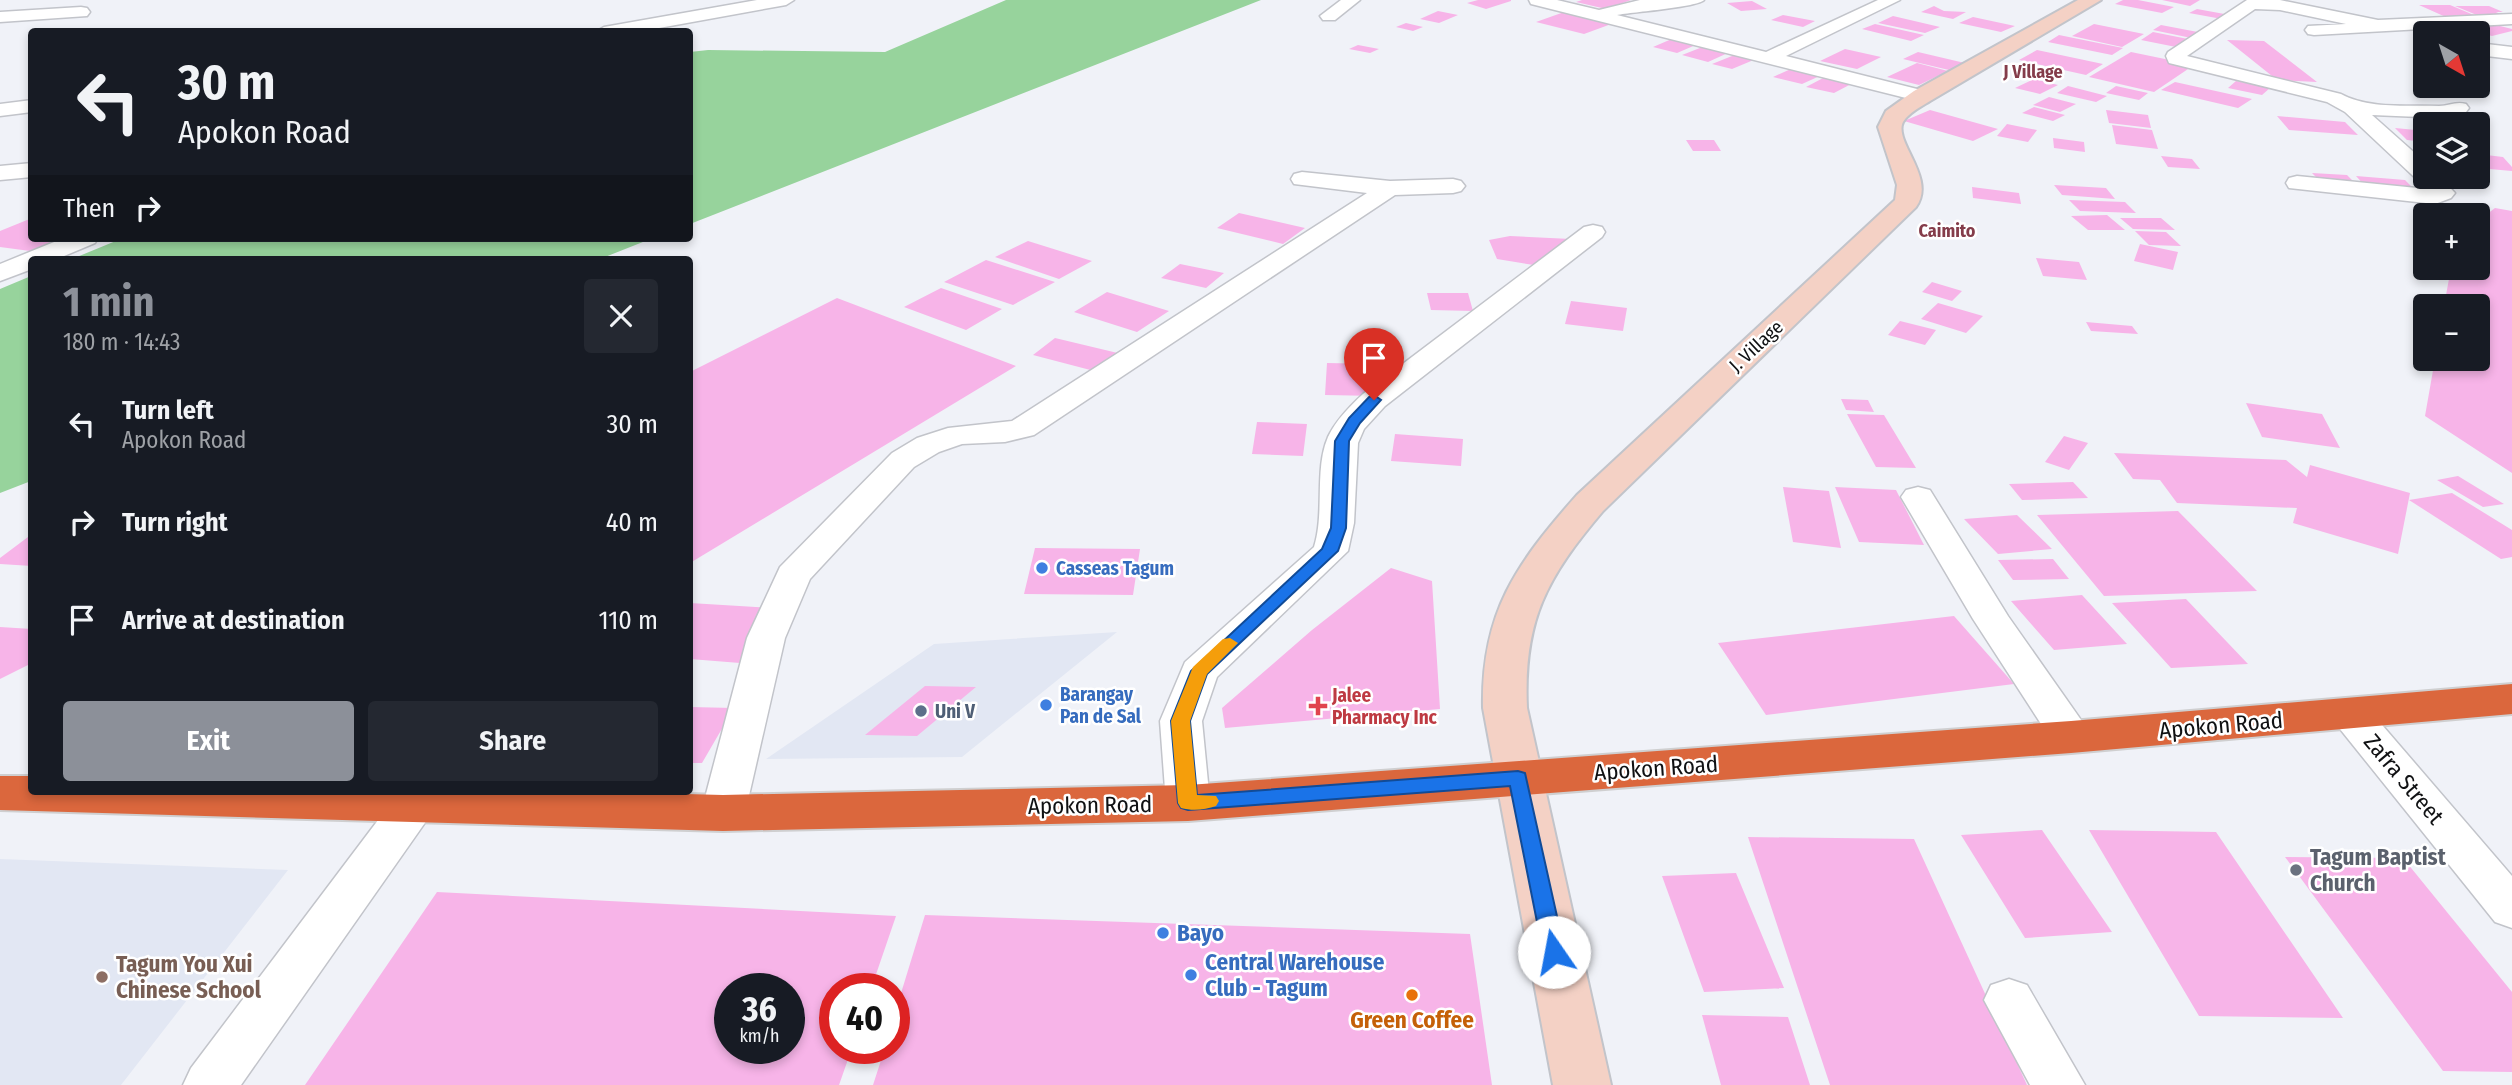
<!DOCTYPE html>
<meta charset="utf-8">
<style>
:root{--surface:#171b24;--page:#242831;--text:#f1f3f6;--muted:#9ea1a6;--accent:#8c9099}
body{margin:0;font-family:"Fira Sans Condensed",sans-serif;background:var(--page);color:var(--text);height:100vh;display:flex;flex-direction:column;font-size:26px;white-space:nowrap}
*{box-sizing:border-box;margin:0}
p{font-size:23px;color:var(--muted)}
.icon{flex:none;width:38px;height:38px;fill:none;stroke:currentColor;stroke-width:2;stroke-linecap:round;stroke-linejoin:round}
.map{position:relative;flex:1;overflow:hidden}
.panel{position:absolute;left:28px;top:256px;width:665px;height:539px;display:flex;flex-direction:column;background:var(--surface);border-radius:7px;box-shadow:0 4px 10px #0003}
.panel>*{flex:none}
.banner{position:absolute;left:28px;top:28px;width:665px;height:214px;border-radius:7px;box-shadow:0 4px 10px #0003;background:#171b24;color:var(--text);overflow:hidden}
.needle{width:46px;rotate:141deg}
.fabs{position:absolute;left:2413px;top:21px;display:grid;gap:14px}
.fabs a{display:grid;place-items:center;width:77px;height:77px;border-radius:7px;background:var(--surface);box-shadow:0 4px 10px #0003;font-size:35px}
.speed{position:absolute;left:714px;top:973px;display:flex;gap:14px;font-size:35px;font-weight:700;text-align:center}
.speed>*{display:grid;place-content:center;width:91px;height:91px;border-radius:50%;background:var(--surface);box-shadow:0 4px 10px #0003;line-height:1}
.speed small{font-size:18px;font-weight:400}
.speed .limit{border:10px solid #d22;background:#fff;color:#111}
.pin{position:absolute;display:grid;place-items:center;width:60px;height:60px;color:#fff;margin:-72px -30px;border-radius:50% 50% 50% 0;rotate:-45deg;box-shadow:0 0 7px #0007}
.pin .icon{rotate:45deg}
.me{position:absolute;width:77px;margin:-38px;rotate:348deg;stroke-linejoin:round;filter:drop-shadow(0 0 5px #0008)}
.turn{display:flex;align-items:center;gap:24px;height:147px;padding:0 35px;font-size:32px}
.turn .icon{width:91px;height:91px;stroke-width:2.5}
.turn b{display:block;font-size:49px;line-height:60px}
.then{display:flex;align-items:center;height:66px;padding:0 35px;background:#0003;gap:14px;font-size:26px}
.round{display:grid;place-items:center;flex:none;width:74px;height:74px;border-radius:7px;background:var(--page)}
.headline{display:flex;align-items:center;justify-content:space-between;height:119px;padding:0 35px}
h1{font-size:42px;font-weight:700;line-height:52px;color:var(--accent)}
.button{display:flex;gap:14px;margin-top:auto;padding:14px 35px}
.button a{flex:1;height:80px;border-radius:7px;background:var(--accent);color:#fff;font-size:28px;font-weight:700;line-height:80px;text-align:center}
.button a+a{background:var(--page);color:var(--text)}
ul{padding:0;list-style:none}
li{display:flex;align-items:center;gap:21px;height:98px;padding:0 35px}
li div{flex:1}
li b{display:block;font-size:26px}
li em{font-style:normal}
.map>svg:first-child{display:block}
.built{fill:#e2e7f3}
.green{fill:#97d39c}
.building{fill:#f7b4e8;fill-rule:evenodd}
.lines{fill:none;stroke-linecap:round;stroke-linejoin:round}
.street-casing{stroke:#c2c4ca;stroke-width:3}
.secondary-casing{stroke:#c2c4ca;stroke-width:4}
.highway-casing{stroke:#cfcfd0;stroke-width:4}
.street{fill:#fff;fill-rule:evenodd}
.secondary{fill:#f4d1c5;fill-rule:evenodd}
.highway{fill:#db673d;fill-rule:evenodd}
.route{fill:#1a73e8;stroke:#114b97;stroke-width:2}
.slow{fill:#f59e0b}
.shop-dot{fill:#3f7fe0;stroke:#fff;stroke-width:2.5}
.health-dot{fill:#e0444e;stroke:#fff;stroke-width:2.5}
.service-dot{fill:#5c6f8a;stroke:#fff;stroke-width:2.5}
.worship-dot{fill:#6b7280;stroke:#fff;stroke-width:2.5}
.education-dot{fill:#8d6e63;stroke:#fff;stroke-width:2.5}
.food-dot{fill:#e8710a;stroke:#fff;stroke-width:2.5}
.labels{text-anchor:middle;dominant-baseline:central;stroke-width:5;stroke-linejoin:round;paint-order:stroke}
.far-neighbourhood-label{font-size:18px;font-weight:bold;fill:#843c4a;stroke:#fff}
.street-label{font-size:19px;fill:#101113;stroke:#fff}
.shop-label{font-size:19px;font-weight:bold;fill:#366cbe;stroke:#fff;text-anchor:start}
.health-label{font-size:19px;font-weight:bold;fill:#be3a42;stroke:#fff;text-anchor:start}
.service-label{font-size:19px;font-weight:bold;fill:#4e5e75;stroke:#fff;text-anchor:start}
.near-street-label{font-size:23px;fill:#101113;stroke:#fff}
.near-worship-label{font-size:23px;font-weight:bold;fill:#5b616d;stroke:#fff;text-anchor:start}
.near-shop-label{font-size:23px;font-weight:bold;fill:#366cbe;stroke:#fff;text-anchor:start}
.near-education-label{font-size:23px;font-weight:bold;fill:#785e54;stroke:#fff;text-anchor:start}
.near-food-label{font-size:23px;font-weight:bold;fill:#c56008;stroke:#fff}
</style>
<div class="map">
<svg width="2512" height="1085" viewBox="0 0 2512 1085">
<rect width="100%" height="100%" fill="#f0f2f8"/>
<path class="built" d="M1117,632L962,757L766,759L934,644Z
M0,859L288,870L121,1085H0Z"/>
<path class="green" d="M1006,0H1261L690,224V52L708,50L885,52Z
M123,238H653L600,259H72Z
M31,276V481L0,493V289Z"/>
<path class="building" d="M1478,0H1511V1L1486,9L1467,3Z
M1582,0H1631L1606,9L1576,2Z
M2123,0H2138L2174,7L2162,13L2115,4Z
M2162,0H2200L2190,6Z
M1752,1L1767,9L1741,11L1727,3Z
M2419,5H2450L2481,18H2448Z
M1934,6L1944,11L1966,12L1953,19L1921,12Z
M2455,6H2489L2503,12H2496L2507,17L2479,16Z
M2197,9L2230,15L2222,19L2189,13Z
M1438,11L1458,15L1439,23L1420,19Z
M1567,11L1614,23L1584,34L1536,22Z
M1783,15L1815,21L1803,27L1771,20Z
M1893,16L1940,27L1925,33L1878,23Z
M1973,17L2015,26L2001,32L1959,23Z
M1406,23L1423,27L1413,31L1396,27Z
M2488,23L2512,29V31L2492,36L2464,29Z
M1875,24L1924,35L1911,41L1862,29Z
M2094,24L2144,34L2122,47L2072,36Z
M2161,25L2203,33L2196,39L2153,30Z
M2153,32L2193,40L2181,48L2141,40Z
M2059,35L2118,47L2123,48L2112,55L2048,42Z
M1674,38L1698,44L1677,53L1653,47Z
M2227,40L2264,41L2317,82L2277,80Z
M1358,45L1379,49L1370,53L1349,49Z
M1705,46L1730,52L1708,62L1682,55Z
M1845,49L1881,57L1857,69L1820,61Z
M2037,50L2103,64L2086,75L2019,60Z
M1918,52L1969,64L1953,71L1903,59Z
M2131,52L2194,65L2154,92L2089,77Z
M1737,54L1756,59L1732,69L1712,64Z
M1917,63L1948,71L1919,85L1887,77Z
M1793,68L1822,75L1802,84L1773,77Z
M1827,76L1855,82L1834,93L1806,87Z
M2034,79L2058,85L2040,94L2015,88Z
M2236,81L2270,88L2262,95L2228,88Z
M2175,82L2252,99L2238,108L2161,90Z
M2068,86L2107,96L2096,102L2057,93Z
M2116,86L2148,93L2139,100L2106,93Z
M2049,97L2076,104L2060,112L2033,105Z
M2034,107L2065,115L2053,121L2022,113Z
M1930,110L1998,129L1973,141L1904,121Z
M2106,110L2148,115L2151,128L2109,123Z
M2277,116L2345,122L2358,135L2289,130Z
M2007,124L2037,130L2028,142L1997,136Z
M2112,125L2152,130L2158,149L2116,144Z
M2395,128L2426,131V142L2407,140Z
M2053,138L2084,142L2085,152L2054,148Z
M1686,140H1714L1721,151H1693Z
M2478,154L2503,157L2512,167V171L2478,168Z
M2161,156L2192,159L2200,169L2168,167Z
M2312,173L2347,175L2359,187L2324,185Z
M2356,176L2405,180L2418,193L2367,188Z
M2449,177H2474L2486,188L2458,185Z
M2054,185L2106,188L2115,199L2062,195Z
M1972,187L2019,193L2021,204L1973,198Z
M2069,200L2125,202L2136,213L2080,211Z
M2495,208L2512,211V473L2425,416L2435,359H2478V306H2444L2451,268H2478V221Z
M1239,213L1305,228L1283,244L1217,228Z
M2107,215L2125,230H2088L2071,216Z
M32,218V238H61L30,251L0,247V231Z
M2120,218H2161L2175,230L2133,229Z
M2135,231L2166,232L2181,246L2149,245Z
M1510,236L1571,239L1540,266L1497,259L1489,240Z
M1028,241L1092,261L1059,279L995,257Z
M2140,244L2178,252L2173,270L2134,261Z
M2036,258L2079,262L2087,280L2043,276Z
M986,260L1055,282L1013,305L944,282Z
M1180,264L1224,273L1206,288L1161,278Z
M1932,282L1962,291L1952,301L1922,292Z
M941,288L1002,309L966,330L904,307Z
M1107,292L1169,311L1137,332L1074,312Z
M1427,293H1468L1473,311L1431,310Z
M837,298L1016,366L690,563V372Z
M1571,301L1627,308L1623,331L1565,324Z
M1938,303L1983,316L1966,333L1921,319Z
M1900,321L1936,330L1925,345L1888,335Z
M2086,322L2132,326L2138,334L2091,331Z
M1055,338L1126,355L1098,372L1033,355Z
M1327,363L1377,364V396L1325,395Z
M1841,399L1868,400L1874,412L1846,410Z
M2246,403L2322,414L2340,448L2262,437Z
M1847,414L1884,415L1916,468L1876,467Z
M1257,422L1307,424L1303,456L1252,454Z
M1395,434L1463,439L1461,466L1391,461Z
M2064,436L2088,443L2069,470L2045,462Z
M2114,453L2286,460L2307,477L2310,465L2410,493L2398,554L2293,523L2297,508L2177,503L2160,480L2133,479Z
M2458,476L2504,504L2483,507L2437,480Z
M2073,482L2088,498L2022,500L2009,484Z
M1783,487L1829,491L1841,548L1793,542Z
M1835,487L1896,490L1924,545L1859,542Z
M2452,493L2512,530V557L2501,559L2409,500Z
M2178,511L2257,591L2104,596L2037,515Z
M2017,515L2052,549L1998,554L1964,519Z
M32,534V566L0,564V558Z
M1035,548L1140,549L1133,595L1024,594Z
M2053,559L2069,579L2013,580L1998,560Z
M1391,568L1432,581L1440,709L1225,728L1222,708L1312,630Z
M2082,595L2127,644L2054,650L2011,601Z
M2186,599L2248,664L2171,668L2112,603Z
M690,603L774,608L740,663L690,659Z
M1954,616L2014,684L1766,715L1718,643Z
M0,627L32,629V663L0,679Z
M925,686L976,687L917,736L865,735Z
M690,707L734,708L702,763H690Z
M2042,830L2112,932L2025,938L1961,835Z
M2089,830L2216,832L2343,1018L2199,1016Z
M1748,837L1914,839L2027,1085H1830Z
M2285,857L2403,858L2512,992V1072L2443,1071Z
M1736,873L1784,988L1704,992L1662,876Z
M437,892L896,916L871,989H835V1048H852L839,1085H305ZM730,989H789V1048H730Z
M925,915L1470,934L1492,1085H873L885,1048H894V1016Z
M1702,1015L1788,1017L1810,1085H1721Z"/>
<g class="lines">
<g class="street-casing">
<path id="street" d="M757,0H794L786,5L637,32H595L604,27Z
M1341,0H1360L1335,20H1323L1320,16Z
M1529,0H1557L1599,10L1640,0H1704C1698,7 1633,12 1617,15L1766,52L1878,0H1900L1786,56L1929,92L1932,96L1929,100L1922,102L1531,4Z
M2247,0H2280L2378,20L2512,14V24L2314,35L2308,34L2305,30L2308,26L2346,24L2280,10L2255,9L2187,56L2341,94C2368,109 2408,105 2439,106C2449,106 2456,101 2466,104L2469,108L2466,112L2444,118L2372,115L2426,163V177H2440L2455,193L2451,198L2435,204L2289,188L2286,183L2289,178L2297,176L2427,189L2345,112L2327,102L2169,63L2166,56L2168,52Z
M81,7L87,8L90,12L87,16L0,22V12Z
M2478,43L2512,47V59L2478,55Z
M32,100V112L0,116V104Z
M32,163V177L0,180V166Z
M1302,172L1390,181L1453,179L1461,181L1465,186L1461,191L1453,193L1395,195L1034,435L1005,442L962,444L939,452L914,467L810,579L785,638L745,813L739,825L723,829L707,825L701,813L747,638L780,567L892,453L917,438L948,428L1012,421L1367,193L1294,184L1291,179L1294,174Z
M1593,225L1602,227L1605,232L1602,237L1385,406L1364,429L1358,443L1354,523L1348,551L1217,677L1202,721L1210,803L1203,814L1188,819L1173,814L1166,803L1160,721L1185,662L1314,547C1325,512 1314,469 1328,437C1336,420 1350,406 1363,394L1584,227Z
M64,238H98L95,243L57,259H32V269L0,281V264Z
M1918,487L1930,490L2008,616L2086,727L2092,737L2086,747L2071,751L2056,747L1973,619L1901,497L1906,490Z
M2350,700L2364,704L2512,876V928L2495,922L2336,724L2330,714L2336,704Z
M409,791L429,795L435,806L429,817L241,1085H183L191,1068L397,795Z
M2009,979L2027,985L2085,1085H2030L1984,1000L1991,985Z"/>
</g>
<g class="secondary-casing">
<path id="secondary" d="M2078,0H2101L1930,101C1922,106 1908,113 1903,122C1893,142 1937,178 1916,207L1603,511C1547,577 1523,620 1527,708L1611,1085H1553L1483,708C1481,613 1516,564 1577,495L1895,200L1897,185L1878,127L1886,111L1914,91Z"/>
</g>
<g class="highway-casing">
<path id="highway" d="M2512,684V714L2071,753L1188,821L723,831L0,810V776H32V791H573L723,795L1188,785L2071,721Z"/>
</g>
<use href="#street" class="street"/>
<use href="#secondary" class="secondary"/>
<use href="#highway" class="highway"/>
</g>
<path class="route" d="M1374,395L1381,400L1360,423L1349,441L1346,528L1338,551L1207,674L1190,721L1197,795L1518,771L1525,773L1565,952L1562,958L1554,961L1547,958L1543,952L1510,786L1188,810L1181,808L1178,803L1171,721L1191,671L1322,549L1331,528L1335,441L1349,418L1369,397Z"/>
<path class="slow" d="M1230,638L1238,643L1207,674L1190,721L1197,795L1216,796L1219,801L1216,806C1205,810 1192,811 1181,808L1178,803L1171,721L1193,667L1223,639Z"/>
<g class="shop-dot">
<circle cx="1042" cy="568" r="7"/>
<circle cx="1046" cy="705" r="7"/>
<circle cx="1163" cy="933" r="7"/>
<circle cx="1191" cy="975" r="7"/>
</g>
<path class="health-dot" d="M1314.5 695.5h7v7h7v7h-7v7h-7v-7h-7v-7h7z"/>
<circle class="service-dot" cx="921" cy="711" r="7"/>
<circle class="worship-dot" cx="2296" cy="870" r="7"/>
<circle class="education-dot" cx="102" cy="977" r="7"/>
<circle class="food-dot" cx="1412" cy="995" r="7"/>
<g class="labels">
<g class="far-neighbourhood-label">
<text x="2033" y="72">J Village</text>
<text x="1947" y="231">Caimito</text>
</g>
<g class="street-label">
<text transform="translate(1756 346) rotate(-43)">J. Village</text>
</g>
<g class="shop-label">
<text x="1056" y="568">Casseas Tagum</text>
<text x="1060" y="694">Barangay<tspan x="1060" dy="22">Pan de Sal</tspan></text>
</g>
<g class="health-label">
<text x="1332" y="695">Jalee<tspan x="1332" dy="22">Pharmacy Inc</tspan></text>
</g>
<g class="service-label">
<text x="935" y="711">Uni V</text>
</g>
<g class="near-street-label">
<text transform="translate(2221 725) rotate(-5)">Apokon Road</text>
<text transform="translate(1656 768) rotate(-4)">Apokon Road</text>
<text transform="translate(2404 779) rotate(50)">Zafra Street</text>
<text transform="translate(1090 805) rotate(-1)">Apokon Road</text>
</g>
<g class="near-worship-label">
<text x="2310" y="857">Tagum Baptist<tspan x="2310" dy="26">Church</tspan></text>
</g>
<g class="near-shop-label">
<text x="1177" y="933">Bayo</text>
<text x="1205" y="962">Central Warehouse<tspan x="1205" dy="26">Club - Tagum</tspan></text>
</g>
<g class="near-education-label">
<text x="116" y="964">Tagum You Xui<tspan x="116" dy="26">Chinese School</tspan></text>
</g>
<g class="near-food-label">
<text x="1412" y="1020">Green Coffee</text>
</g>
</g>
</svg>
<div class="fabs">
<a><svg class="needle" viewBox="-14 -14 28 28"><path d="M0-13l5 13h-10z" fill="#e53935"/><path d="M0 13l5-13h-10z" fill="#9ea1a6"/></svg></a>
<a><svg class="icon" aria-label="layers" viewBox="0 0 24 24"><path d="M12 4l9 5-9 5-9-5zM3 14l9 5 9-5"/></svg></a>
<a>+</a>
<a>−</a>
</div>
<div class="speed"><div>36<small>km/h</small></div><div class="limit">40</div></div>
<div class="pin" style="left:1374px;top:400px;background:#d93025"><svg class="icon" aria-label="arrive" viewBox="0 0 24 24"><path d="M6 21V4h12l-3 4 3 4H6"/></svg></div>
<svg class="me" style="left:1554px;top:952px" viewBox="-20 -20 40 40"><circle r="19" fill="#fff"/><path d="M0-13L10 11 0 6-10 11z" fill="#1a73e8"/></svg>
<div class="banner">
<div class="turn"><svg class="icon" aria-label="left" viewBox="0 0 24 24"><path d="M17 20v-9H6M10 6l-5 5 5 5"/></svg><div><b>30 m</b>Apokon Road</div></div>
<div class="then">Then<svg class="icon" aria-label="right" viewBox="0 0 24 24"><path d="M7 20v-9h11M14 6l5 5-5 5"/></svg></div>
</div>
<section class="panel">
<div class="headline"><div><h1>1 min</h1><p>180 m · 14:43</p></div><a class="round"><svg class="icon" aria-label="close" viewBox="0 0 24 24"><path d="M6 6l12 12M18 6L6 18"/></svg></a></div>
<ul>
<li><svg class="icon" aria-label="left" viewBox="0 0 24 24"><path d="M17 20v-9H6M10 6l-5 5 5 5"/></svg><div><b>Turn left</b><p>Apokon Road</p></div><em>30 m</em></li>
<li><svg class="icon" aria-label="right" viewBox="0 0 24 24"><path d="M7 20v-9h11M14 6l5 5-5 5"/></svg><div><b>Turn right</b></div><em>40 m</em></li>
<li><svg class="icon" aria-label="arrive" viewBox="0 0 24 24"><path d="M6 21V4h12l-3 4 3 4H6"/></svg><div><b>Arrive at destination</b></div><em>110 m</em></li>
</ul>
<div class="button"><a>Exit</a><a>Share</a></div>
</section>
</div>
